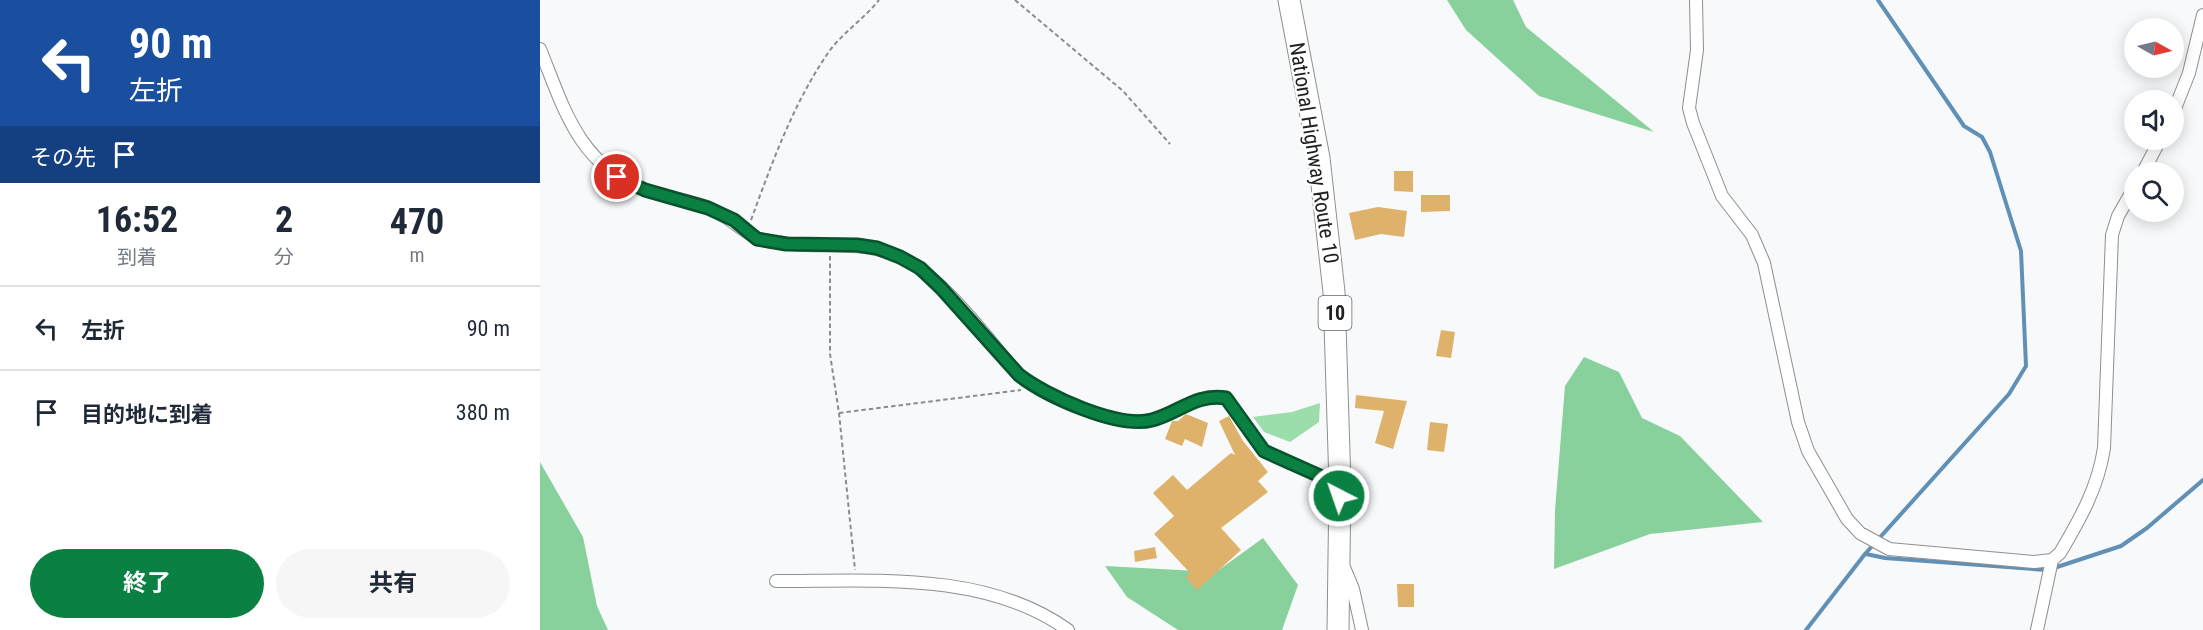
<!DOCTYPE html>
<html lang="ja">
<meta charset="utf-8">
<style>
:root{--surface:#fff;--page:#f6f6f7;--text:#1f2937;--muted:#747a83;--line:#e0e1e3;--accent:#0b8043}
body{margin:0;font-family:"Roboto Condensed","Noto Sans JP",sans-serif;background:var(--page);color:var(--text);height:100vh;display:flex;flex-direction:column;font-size:22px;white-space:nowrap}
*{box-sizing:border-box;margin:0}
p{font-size:20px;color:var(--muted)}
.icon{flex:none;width:33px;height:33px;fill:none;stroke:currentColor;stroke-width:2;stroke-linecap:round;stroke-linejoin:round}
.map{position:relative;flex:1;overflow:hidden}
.details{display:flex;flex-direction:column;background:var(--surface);width:540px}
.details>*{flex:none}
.banner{background:#1a4fa0;color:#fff;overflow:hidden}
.needle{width:39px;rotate:98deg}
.tools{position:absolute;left:1584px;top:18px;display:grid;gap:12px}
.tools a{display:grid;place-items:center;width:60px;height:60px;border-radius:50%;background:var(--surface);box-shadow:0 3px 15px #0003;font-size:30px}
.pin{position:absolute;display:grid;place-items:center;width:51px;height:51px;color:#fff;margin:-26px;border:3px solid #fff;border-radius:50%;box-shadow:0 2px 6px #0007}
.me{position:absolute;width:66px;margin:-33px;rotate:319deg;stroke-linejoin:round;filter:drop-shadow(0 0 4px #0008)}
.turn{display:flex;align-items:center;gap:21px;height:126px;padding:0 30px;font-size:27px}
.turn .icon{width:78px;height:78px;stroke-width:2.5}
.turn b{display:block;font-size:42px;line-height:51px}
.then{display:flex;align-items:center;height:57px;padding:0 30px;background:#0003;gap:12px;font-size:22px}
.eta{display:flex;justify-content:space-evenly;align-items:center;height:102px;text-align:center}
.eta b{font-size:36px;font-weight:700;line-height:42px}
.button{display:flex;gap:12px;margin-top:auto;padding:12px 30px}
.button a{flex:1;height:69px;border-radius:36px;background:var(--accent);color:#fff;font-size:24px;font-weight:700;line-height:69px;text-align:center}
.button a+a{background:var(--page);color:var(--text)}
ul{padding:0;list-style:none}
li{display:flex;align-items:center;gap:18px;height:84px;padding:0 30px;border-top:2px solid var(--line)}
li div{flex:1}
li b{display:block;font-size:22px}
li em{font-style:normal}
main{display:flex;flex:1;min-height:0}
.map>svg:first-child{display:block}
.green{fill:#9bdeac}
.forest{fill:#89d19c}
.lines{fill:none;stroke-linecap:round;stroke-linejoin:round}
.stream{stroke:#6090b6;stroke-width:4}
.building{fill:#deb26a}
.street-casing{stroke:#8e8f90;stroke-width:14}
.highway-casing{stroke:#8e8f90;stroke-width:23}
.path{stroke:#8b8c8c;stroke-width:2;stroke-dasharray:4.5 3;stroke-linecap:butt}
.street{stroke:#fff;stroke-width:12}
.highway{stroke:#fff;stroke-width:21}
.route-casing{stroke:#07532c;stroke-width:15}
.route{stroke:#0b8043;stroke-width:10}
.labels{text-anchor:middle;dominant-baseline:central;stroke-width:4.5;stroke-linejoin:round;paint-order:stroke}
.shield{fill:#fff;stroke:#636464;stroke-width:1.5}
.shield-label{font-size:20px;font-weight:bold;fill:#202121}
.street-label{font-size:21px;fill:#202121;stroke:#fff}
</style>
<main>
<section class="details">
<div class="banner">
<div class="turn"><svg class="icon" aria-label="left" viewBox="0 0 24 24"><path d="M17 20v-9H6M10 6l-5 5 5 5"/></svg><div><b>90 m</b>左折</div></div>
<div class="then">その先<svg class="icon" aria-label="arrive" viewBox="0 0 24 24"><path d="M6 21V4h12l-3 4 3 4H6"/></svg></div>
</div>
<div class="eta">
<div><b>16:52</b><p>到着</p></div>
<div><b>2</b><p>分</p></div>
<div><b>470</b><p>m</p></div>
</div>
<ul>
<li><svg class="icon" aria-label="left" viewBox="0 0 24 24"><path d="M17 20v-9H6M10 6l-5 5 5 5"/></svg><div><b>左折</b></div><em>90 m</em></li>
<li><svg class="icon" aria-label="arrive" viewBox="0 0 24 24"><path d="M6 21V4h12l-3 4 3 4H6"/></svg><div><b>目的地に到着</b></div><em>380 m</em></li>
</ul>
<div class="button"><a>終了</a><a>共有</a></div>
</section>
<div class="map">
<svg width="1663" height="630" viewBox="0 0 1663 630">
<rect width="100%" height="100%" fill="#f8f9fa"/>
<path class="green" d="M780,403L779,422L750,442L724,432L713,417L752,412Z"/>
<path class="forest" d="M907,0H973L986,27L1114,132L999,96L926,30Z
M1044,357L1079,372L1102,418L1140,436L1223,522L1110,534L1014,569L1015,510L1025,386Z
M0,462L43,537L57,606L68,630H0Z
M723,538L758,585L742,630H638L587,597L565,566L676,572Z"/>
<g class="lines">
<path class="stream" d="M1326,554L1345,558L1506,570
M1514,568L1581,546L1607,528L1663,480
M1266,630L1325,554L1469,394L1486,366L1481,251L1450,152L1442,137L1424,126L1338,0"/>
</g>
<path class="building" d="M854,171H873V192L854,191Z
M881,195H910V211L881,212Z
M838,207L867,211L864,237L841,234L815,240L809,213Z
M901,330L915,332L911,358L896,356Z
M816,395L867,401L853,449L835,443L844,411L815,408Z
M646,414L668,423L662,447L645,439L642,446L625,439L632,421H638Z
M689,416L703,441L728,472L718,481L728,492L681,528L701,550L657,590L646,577L650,573L614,534L634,516L613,493L633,475L647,490L691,453L695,455L679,421Z
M890,422L908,424L904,452L887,450Z
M615,547L617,558L595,562L594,551Z
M857,584H874V607H858Z"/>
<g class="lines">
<g class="street-casing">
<path id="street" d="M1156,0L1157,50L1149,108L1153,123L1182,196L1212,235L1224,263L1258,422L1268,451L1307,519L1320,533L1349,549L1494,562L1512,560L1520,553C1540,519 1558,488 1564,448L1572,235L1578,216L1594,188
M0,49C24,109 39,165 105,190C125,197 147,200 167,207C186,214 199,229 217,238C224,242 236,242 243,243C283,249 323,239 360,257C403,277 447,339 479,375C506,396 578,429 612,420C639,412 657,392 686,398L724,451L800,485
M1634,111L1649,73L1663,15
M1603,172L1620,140
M803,565L813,589L822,630
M236,581C333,581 446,571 528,630
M1497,630L1512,560"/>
</g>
<g class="highway-casing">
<path id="highway" d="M749,0L779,158L794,292L800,485L798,630"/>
</g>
<path class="path" d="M475,0L583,91L630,144
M211,220C232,163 253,104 288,53C302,33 324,19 339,0
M290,256V354L299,413L315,570
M299,413L481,390"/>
<use href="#street" class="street"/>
<use href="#highway" class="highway"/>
</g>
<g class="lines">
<g class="route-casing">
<path id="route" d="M77,177L105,190L168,208L194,220L217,239L246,244L317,245L337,248L360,257L380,268L401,288L479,375C506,396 578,429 612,420C639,413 656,393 686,398L724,451L800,485L799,496"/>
</g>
<use href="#route" class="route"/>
</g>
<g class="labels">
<rect class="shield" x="778.5" y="296" width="33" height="34" rx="4.5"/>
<g class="shield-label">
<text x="795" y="313">10</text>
</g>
<g class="street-label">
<text transform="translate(774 153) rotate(81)">National Highway Route 10</text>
</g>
</g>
</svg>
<div class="tools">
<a><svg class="needle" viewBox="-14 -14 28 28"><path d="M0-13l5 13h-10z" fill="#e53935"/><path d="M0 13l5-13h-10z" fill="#747a83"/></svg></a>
<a><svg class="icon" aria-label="sound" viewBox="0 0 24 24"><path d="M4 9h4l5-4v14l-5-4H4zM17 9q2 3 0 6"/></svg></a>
<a><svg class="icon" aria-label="search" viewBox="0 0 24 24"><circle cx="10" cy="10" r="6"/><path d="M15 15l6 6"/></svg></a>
</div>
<div class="pin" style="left:77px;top:177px;background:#d93025"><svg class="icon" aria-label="arrive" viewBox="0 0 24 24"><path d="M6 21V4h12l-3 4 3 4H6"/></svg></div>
<svg class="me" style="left:799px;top:496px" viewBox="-20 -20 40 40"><circle r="17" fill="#0b8043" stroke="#fff" stroke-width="3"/><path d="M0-11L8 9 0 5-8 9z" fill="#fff"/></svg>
</div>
</main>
